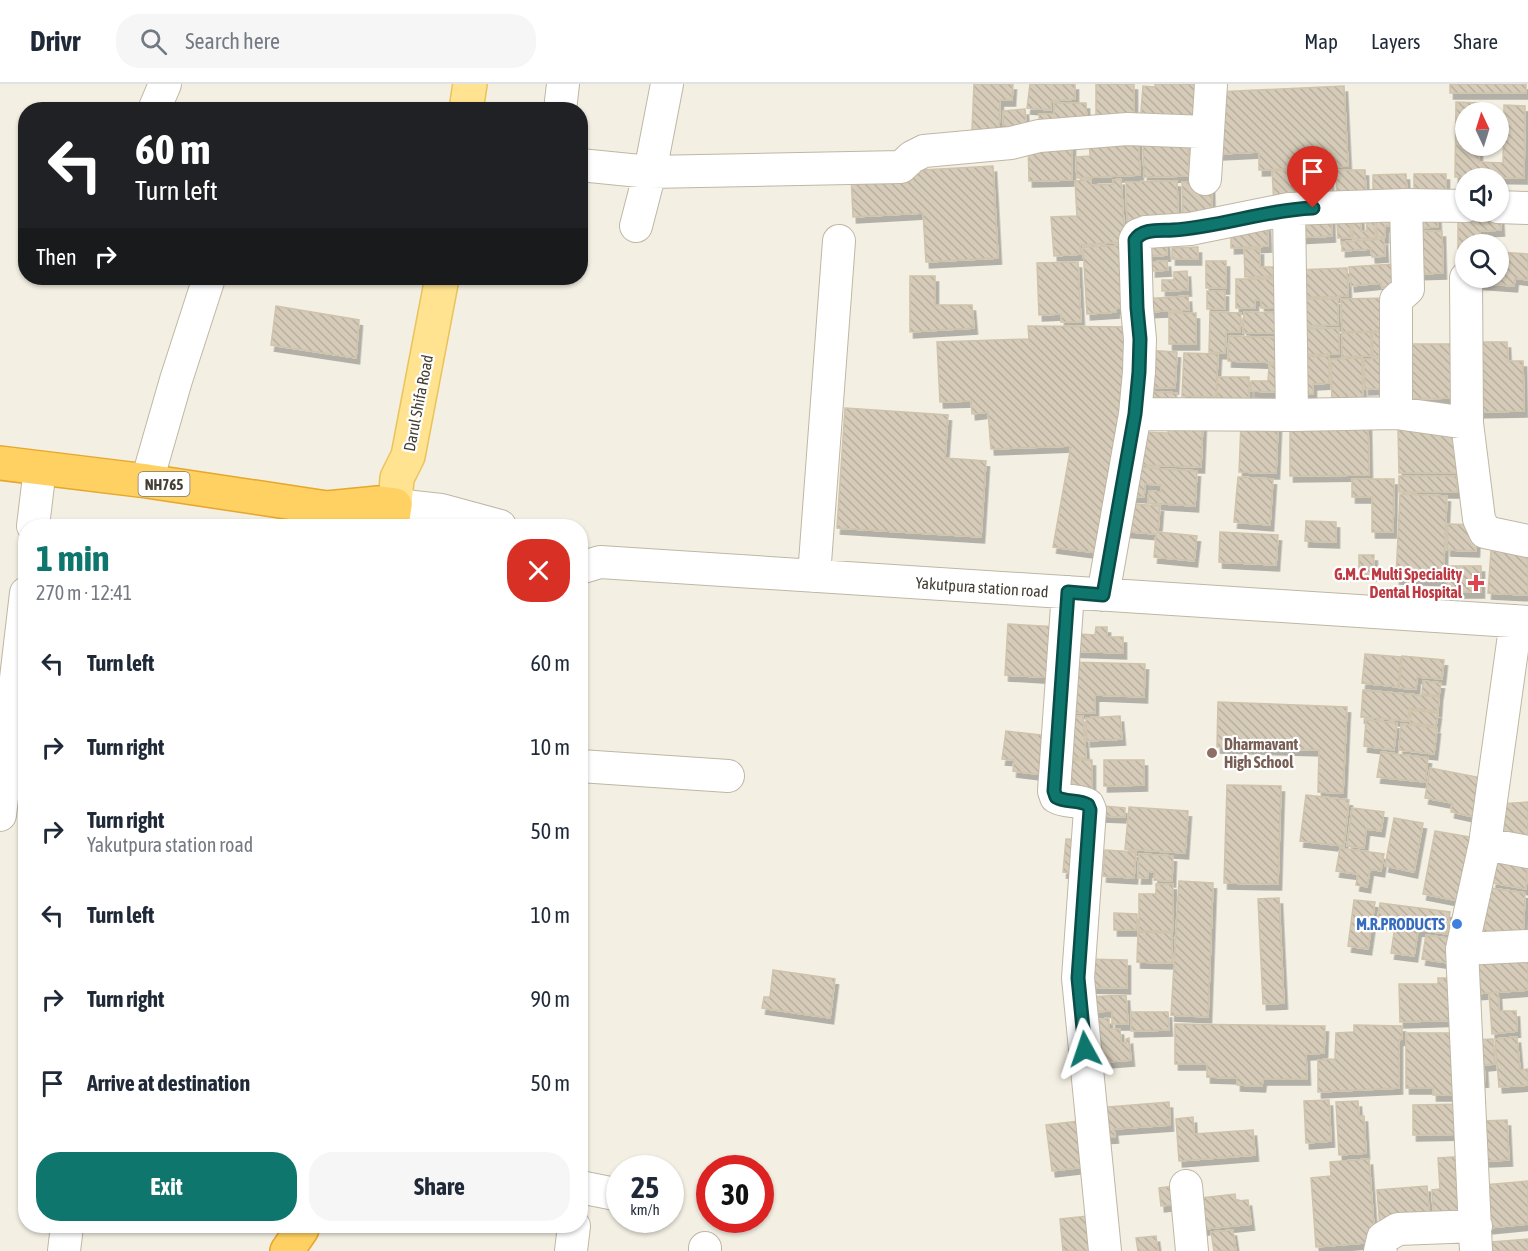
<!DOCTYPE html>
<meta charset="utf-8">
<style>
:root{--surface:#fff;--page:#f6f6f7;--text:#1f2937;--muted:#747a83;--line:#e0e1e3;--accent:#0f766e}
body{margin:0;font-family:"Asap Condensed",sans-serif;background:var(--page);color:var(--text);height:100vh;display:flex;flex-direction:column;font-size:22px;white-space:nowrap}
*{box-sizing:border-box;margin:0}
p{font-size:20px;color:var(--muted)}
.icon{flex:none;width:33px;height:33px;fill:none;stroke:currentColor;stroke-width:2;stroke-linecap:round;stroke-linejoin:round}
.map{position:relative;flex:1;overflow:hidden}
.sheet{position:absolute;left:18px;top:435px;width:570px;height:714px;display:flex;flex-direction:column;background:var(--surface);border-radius:24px;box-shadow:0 2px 4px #0004}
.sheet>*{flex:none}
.hud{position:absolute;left:18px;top:18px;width:570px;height:183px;border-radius:24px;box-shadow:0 2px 4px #0004;background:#202124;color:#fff;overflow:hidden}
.needle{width:39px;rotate:356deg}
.buttons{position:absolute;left:1455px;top:18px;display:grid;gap:12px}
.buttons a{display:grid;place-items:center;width:54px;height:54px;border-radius:50%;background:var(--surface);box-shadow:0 2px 4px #0004;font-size:30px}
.speed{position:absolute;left:606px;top:1071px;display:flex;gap:12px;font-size:30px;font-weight:700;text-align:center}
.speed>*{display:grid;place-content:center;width:78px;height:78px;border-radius:50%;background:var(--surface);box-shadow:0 2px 4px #0004;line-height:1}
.speed small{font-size:15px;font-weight:400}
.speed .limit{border:9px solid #d22;background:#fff;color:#111}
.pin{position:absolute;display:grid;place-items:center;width:51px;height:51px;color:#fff;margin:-62px -26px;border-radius:50% 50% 50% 0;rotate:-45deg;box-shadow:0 0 6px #0007}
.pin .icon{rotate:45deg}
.me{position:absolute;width:66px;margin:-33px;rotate:355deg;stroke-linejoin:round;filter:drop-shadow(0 0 4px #0008)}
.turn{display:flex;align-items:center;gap:21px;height:126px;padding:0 18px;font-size:27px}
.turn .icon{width:78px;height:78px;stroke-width:2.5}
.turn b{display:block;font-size:42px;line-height:51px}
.then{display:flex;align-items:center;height:57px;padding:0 18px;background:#0003;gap:12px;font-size:22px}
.round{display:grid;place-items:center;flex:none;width:63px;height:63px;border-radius:24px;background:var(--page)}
.overview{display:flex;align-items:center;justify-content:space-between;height:102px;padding:0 18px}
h1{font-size:36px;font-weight:700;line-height:45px;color:var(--accent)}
.action{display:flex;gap:12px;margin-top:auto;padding:12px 18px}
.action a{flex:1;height:69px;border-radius:24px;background:var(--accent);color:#fff;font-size:24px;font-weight:700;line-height:69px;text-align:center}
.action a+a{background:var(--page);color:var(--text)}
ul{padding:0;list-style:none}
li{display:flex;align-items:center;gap:18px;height:84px;padding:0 18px}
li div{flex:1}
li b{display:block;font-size:22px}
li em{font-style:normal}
header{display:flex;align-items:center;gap:36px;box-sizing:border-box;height:84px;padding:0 30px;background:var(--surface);border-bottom:2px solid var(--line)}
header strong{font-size:28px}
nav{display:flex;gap:33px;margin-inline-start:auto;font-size:21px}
.search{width:420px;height:54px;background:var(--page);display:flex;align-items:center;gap:15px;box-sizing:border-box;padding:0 21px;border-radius:24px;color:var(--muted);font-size:22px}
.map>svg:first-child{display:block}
.building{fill:url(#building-back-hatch);stroke:#d0c3ab;stroke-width:1.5;filter:url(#shadow)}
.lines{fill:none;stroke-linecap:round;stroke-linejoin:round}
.minor-casing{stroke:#bfb7a5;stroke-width:34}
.major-casing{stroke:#eac45a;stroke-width:36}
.highway-casing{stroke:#e6a72a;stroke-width:36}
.minor{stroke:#fff;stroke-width:32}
.major{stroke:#ffe390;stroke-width:33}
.highway{stroke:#ffd062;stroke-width:33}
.route-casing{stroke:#0a4d48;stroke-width:15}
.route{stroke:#0f766e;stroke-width:10}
.health-dot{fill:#e0444e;stroke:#fff;stroke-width:2}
.education-dot{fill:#8d6e63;stroke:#fff;stroke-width:2}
.shop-dot{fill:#3f7fe0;stroke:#fff;stroke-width:2}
.labels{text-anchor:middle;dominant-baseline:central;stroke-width:4.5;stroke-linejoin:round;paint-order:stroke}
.shield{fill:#fff;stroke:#7d7970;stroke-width:1.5}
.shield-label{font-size:15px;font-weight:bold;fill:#453f33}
.street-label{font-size:16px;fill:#453f33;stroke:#fff}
.health-label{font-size:16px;font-weight:bold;fill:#be3a42;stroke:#fff;text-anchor:end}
.education-label{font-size:16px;font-weight:bold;fill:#785e54;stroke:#fff;text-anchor:start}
.shop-label{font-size:16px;font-weight:bold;fill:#366cbe;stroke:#fff;text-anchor:end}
</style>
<header>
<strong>Drivr</strong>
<div class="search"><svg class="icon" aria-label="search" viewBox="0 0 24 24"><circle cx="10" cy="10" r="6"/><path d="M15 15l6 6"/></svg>Search here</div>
<nav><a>Map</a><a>Layers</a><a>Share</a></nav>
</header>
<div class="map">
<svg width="1528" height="1167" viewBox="0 0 1528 1167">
<defs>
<pattern id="building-back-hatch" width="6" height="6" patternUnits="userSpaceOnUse" patternTransform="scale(1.5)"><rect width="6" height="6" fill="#d5cbb8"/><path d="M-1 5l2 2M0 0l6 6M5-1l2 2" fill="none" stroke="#b8af9f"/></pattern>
<filter id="shadow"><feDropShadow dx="3.5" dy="6" stdDeviation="0" flood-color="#0004"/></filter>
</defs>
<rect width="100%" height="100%" fill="#f3efe3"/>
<path class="building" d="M974,0H1013L1012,16H1000L999,47L972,46Z
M1030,0H1075V15L1051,17V26L1027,24Z
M1096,0H1134V43L1096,42Z
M1155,0H1200L1198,43L1140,40L1143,2L1155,3Z
M1450,0H1526V9H1450Z
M1344,2L1348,82L1259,86V68L1219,70L1216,8Z
M1456,18L1480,19V28H1466V62H1479V78L1503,79L1504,21L1525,22L1524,94L1455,93Z
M1054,19H1086L1087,47L1040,48L1039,30H1054Z
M1025,25L1026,45L1004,47L1003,27Z
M1138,50L1140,91L1077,94L1076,73L1090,72L1089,52Z
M1188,52L1189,92L1144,93L1143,53Z
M1028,56H1072V96L1029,97Z
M993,82L998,174L926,178L923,129L853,133L851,90Z
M1329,84L1331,117L1274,120L1272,87Z
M1336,86H1365L1366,118L1337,119Z
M1406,90L1407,118H1373V91Z
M1414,90H1446V118H1414Z
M1121,95L1125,158L1080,161L1081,170L1054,172L1051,133L1077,132L1075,97L1091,96V101L1113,100V96Z
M1177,97L1178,136L1127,138L1126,98Z
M1211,97L1212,136L1183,137L1182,98Z
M1437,123L1438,143L1410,144Z
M1376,124L1402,140L1385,142V153H1377Z
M1349,125L1351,154H1338L1336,126Z
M1352,125H1360L1361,147H1367L1366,125H1374L1375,154L1353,155Z
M1500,127L1501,146L1480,147V160H1466V165H1458V128Z
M1331,130L1332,152L1293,154L1292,132Z
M1231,141H1267L1268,162L1231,164Z
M1442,147L1443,189L1411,190L1409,148Z
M1165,148L1167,171L1143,173L1145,150Z
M1384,155L1385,172L1372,173L1371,165L1342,167V158Z
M1131,161L1135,223L1116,224V228L1087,230L1083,163Z
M1198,163V175H1172V164Z
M1244,165H1260V183H1276L1288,192L1245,193Z
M1498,168L1528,170V196L1515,194L1514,202L1474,199V194H1498Z
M1167,177L1168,186L1152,187V178Z
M1206,177H1226V204H1206Z
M1078,178L1081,238H1061V230L1039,231L1037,179Z
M1394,180L1396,203L1382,204L1381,199L1351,202L1349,183Z
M1347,184L1348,212L1296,214L1295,186Z
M1187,187L1188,206L1162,207V196H1174V188Z
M910,192H935V221H972L974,244L910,248Z
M1236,195H1286V224H1261V216H1255V224H1236Z
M1207,207H1225V225H1207Z
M1188,212L1189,226L1144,228L1143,215Z
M1388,214L1389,247L1342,248L1341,215Z
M1292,215H1338V241L1293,242Z
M276,222L359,236L356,274L271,261Z
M1210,228L1241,229L1240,248H1226L1225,269L1209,268Z
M1244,228L1287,229V249H1243Z
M1169,229H1196V260H1169Z
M1028,242L1132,243L1113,387L1097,469L1053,463L1071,362L991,365L988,328L972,330L971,317L940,318L937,258L1029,255Z
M1339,244V270L1294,271V245Z
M1371,248V272L1342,273V249Z
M1390,248V271L1373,272L1372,249Z
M1229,252L1289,254L1288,279L1228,277Z
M1470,258H1507L1508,277H1523L1524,327L1471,328Z
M1400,260H1456L1457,314L1400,315Z
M1143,266L1177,268L1175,304L1142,303Z
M1184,269L1218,270L1216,313L1182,312Z
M1329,272V299L1313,300V310H1299L1292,273Z
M1362,274L1363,323L1332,324L1331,275Z
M1390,274L1391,304L1365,305L1364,275Z
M1269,281H1284L1283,308L1251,307V297H1268Z
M1217,293H1249V328L1218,329Z
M1143,307L1177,309L1176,325L1143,324Z
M845,324L948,331L945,374L986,377L981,453L837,444Z
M1169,336L1203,337L1201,383L1137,381L1138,348L1168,349Z
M1368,337L1369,391L1290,392V339Z
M1241,340L1278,342L1276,389L1239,388Z
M1457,345L1458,389H1399L1398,346Z
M1132,383L1197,387L1195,422L1148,419L1149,407L1161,408V401L1145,400L1144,413L1130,412Z
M1399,392H1457V408H1399Z
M1238,393L1273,395L1270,441L1234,438Z
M1352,395H1394L1393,448H1372V413H1352Z
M1400,410L1447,412L1443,496L1396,494Z
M1123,419L1160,422L1158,448L1197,452L1194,477L1154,473L1156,450L1120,447Z
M1306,437L1336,438V458L1305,457Z
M1448,440L1477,441L1476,467L1447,466Z
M1220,448L1278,451L1276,481L1219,478Z
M1491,467L1528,469V511L1488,509Z
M1359,471H1374L1373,491L1359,490Z
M1447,482H1481V508H1447Z
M1008,540L1059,543L1056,594L1005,591Z
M1096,543H1107V553H1123V569L1067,567L1079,550L1095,551Z
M1365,570L1401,573L1398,603L1362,599Z
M1402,572L1444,576L1442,595L1417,593L1416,605L1399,604Z
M1067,578L1145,580L1144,613L1095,611V629L1065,628Z
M1423,597L1441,599L1439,612L1422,610Z
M1363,606L1439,613L1438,627L1409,624L1408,637L1361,633Z
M1218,618L1347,623L1343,709L1318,708L1319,666L1217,663Z
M1411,626L1438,629L1436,642L1410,639Z
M1083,632L1086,674H1059L1062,633Z
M1120,632L1122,655L1087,657L1086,634Z
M1366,636L1397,639L1394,666L1364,662Z
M1401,640L1437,644L1434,670L1399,666Z
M1006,647L1057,653L1052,692L1013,687L1014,676L1002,675Z
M1381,668L1428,674L1425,698L1377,693Z
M1057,676H1092V710H1057Z
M1104,676H1144V701L1104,702Z
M1430,684L1482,694L1475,733L1451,728L1452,719L1425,714Z
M1227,701L1281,702L1278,800L1224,799Z
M1306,711L1349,716L1344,762L1300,757Z
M1528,718V765L1502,759L1499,720Z
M1093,721L1125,724V733L1101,732Z
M1129,723L1188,727L1185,769L1125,765Z
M1352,724L1384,728L1381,747L1366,745L1364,764L1347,762Z
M1394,734L1423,739L1414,788L1385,782Z
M1435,747L1482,755L1470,819L1423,810Z
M1066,755L1086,756L1083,790L1063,788Z
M1340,764L1384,770L1381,787L1370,785L1367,803L1356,801L1358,790L1336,787Z
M1105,766L1136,768L1134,794L1103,792Z
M1498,766L1528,771L1526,805L1492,799Z
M1139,770L1173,772L1172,797L1154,796L1155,788L1148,787V794H1138Z
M1179,797L1213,799L1208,933L1171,931Z
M1156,800H1173V847H1139V810H1156Z
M1491,804L1525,809L1523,859L1481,861Z
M1279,814L1284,919L1263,920L1258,815Z
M1354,816L1375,818L1368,865L1348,862Z
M1380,819L1450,828L1447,850L1418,846L1414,872L1391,869L1395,842L1377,839Z
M1114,829L1137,830V846H1114Z
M1138,848L1172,849V879L1137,878Z
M1426,851L1459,856L1455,880L1422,875Z
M1528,864V906L1474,910L1472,868Z
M1084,875L1127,876V904L1083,903Z
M773,886L835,895L830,934L762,924L764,913H770Z
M1438,894H1459L1460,936L1400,938L1399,900H1438Z
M1498,908L1499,927H1516L1517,947L1492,950L1489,909Z
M1126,911L1128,940H1112V927L1086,928V913Z
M1131,928H1168L1169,946L1131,947Z
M1109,934V945H1120L1121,959H1126V955L1129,954L1131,976L1093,979L1094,936Z
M1175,940L1325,942L1324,969L1306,970L1307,995H1263L1262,1002L1237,1001V994L1207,993V980H1175Z
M1354,941L1402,942V955L1399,956V1004L1318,1008V976L1335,975L1336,949L1354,948Z
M1406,949H1462V1011H1433V1004H1406Z
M1517,953L1520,986L1528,985V1001L1499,1003L1495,955Z
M1493,955L1495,980L1484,981L1485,997L1476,998L1473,956Z
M1329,1016L1331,1057L1306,1059L1304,1017Z
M1358,1017L1359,1032H1364L1366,1069L1339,1071L1336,1018Z
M1169,1018L1170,1041L1114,1045L1115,1053L1099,1054L1096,1024Z
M1467,1020L1468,1050L1413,1051V1021Z
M1193,1033L1194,1050L1253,1046L1255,1071L1179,1077L1176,1035Z
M1087,1036L1093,1082L1052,1087L1046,1041Z
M1507,1036L1509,1076L1486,1077L1483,1037Z
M1468,1072L1472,1138L1434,1141L1432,1106L1440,1105L1438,1074Z
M1369,1075L1375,1158L1316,1163L1311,1094L1331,1092L1330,1078Z
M1528,1097V1140L1488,1144L1484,1101Z
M1183,1101L1185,1119L1161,1122L1159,1104Z
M1427,1102L1430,1139L1380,1143L1377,1106Z
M1235,1110L1236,1117L1248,1116L1251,1140L1196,1146L1193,1115Z
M1098,1131L1102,1167H1063L1060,1135Z
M1233,1146L1236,1167H1214L1211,1148Z
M1156,1152L1158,1167H1138L1136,1154Z
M1528,1155V1167H1480L1479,1159Z"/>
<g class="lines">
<g class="minor-casing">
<path id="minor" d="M154,26L165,0
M560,26L563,0
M580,81L650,88L901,83L912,73L924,67L1011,59L1039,52L1127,45L1207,48
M1205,95L1211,0
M1498,123L1528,124
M1289,125L1292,331
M636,142L650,88L667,0
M1466,194L1467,339L1479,435L1485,448L1528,457
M1396,329V216L1408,205L1406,121
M1135,330L1292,331L1396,329L1467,339
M147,397L176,296L209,194
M395,421L441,426L500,442
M33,442L40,384
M580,484L600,478L1528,538
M814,492L839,157
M1068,508L1054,707L1056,713C1066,719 1078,715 1088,721L1090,726L1078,894L1105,1167
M1103,511L1135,330L1139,288L1140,255L1137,224L1135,156L1138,151L1146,148L1190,145L1289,125L1406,121L1466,122
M580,682L728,692
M0,731L26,509
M1485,760L1528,768
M1462,865L1528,862
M1186,1102L1192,1167
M580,1103L620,1111
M64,1167L67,1142
M571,1167L574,1142
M705,1167V1164
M1380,1167L1383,1154L1398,1145L1476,1142
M1476,1167L1462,865L1485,760L1516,537"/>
</g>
<g class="major-casing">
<path id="major" d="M466,26L470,0
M395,421L397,394L408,372L442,194"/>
</g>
<g class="highway-casing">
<path id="highway" d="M0,379L147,397L327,424L378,419L395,421L392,442
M287,1167L302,1145"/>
</g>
<use href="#minor" class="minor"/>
<use href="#major" class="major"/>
<use href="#highway" class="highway"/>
</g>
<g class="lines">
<g class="route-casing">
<path id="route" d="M1085,965L1078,894L1090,726L1088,721C1078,715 1066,719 1056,713L1054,707L1068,508L1103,511L1135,330L1139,288L1140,255L1137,224L1135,156C1143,144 1160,147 1173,146C1220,143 1265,126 1313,124"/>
</g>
<use href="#route" class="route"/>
</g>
<path class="health-dot" d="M1473 490h6v6h6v6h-6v6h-6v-6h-6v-6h6z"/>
<circle class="education-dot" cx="1212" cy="669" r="6"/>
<circle class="shop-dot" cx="1457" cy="840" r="6"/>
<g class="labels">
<rect class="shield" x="138.5" y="388" width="51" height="24" rx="4.5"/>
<g class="shield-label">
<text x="164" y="400">NH765</text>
</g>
<g class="street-label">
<text transform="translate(418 319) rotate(-79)">Darul Shifa Road</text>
<text transform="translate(982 503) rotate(4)">Yakutpura station road</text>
</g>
<g class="health-label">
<text x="1462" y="490">G.M.C. Multi Speciality<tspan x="1462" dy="18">Dental Hospital</tspan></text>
</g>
<g class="education-label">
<text x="1224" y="660">Dharmavant<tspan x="1224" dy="18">High School</tspan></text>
</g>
<g class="shop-label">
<text x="1445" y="840">M.R.PRODUCTS</text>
</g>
</g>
</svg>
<div class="buttons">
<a><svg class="needle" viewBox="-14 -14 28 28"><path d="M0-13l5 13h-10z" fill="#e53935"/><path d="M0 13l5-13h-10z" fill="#747a83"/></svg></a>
<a><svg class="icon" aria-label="sound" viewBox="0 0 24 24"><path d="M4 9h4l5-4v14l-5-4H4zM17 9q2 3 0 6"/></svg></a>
<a><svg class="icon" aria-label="search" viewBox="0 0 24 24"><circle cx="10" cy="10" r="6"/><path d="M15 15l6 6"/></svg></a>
</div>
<div class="speed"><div>25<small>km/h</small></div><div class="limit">30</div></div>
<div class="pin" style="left:1313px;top:124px;background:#d93025"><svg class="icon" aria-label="arrive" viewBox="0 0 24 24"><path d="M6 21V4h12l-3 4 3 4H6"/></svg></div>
<svg class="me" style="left:1085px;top:965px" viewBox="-20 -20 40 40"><path d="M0-17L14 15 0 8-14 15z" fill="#0f766e" stroke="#fff" stroke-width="4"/></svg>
<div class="hud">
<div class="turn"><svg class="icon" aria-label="left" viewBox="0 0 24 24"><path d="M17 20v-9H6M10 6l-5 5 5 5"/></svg><div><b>60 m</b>Turn left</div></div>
<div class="then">Then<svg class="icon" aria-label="right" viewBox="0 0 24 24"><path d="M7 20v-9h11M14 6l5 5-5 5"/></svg></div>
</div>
<section class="sheet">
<div class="overview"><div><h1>1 min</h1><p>270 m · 12:41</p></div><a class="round" style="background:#d93025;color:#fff"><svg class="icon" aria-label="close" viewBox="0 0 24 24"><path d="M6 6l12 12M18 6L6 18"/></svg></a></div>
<ul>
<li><svg class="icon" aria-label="left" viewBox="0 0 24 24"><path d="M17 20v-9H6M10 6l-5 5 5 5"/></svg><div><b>Turn left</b></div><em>60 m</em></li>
<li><svg class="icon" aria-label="right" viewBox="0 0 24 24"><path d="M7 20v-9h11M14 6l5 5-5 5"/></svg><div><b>Turn right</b></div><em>10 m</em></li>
<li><svg class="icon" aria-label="right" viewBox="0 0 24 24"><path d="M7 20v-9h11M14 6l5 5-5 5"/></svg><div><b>Turn right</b><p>Yakutpura station road</p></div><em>50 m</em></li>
<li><svg class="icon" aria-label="left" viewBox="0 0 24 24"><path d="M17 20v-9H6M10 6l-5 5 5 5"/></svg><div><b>Turn left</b></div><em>10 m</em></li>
<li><svg class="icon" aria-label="right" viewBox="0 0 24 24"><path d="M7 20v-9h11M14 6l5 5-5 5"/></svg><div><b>Turn right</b></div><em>90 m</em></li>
<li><svg class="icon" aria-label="arrive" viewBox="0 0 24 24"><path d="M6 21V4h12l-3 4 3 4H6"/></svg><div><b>Arrive at destination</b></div><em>50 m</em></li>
</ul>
<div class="action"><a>Exit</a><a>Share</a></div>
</section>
</div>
